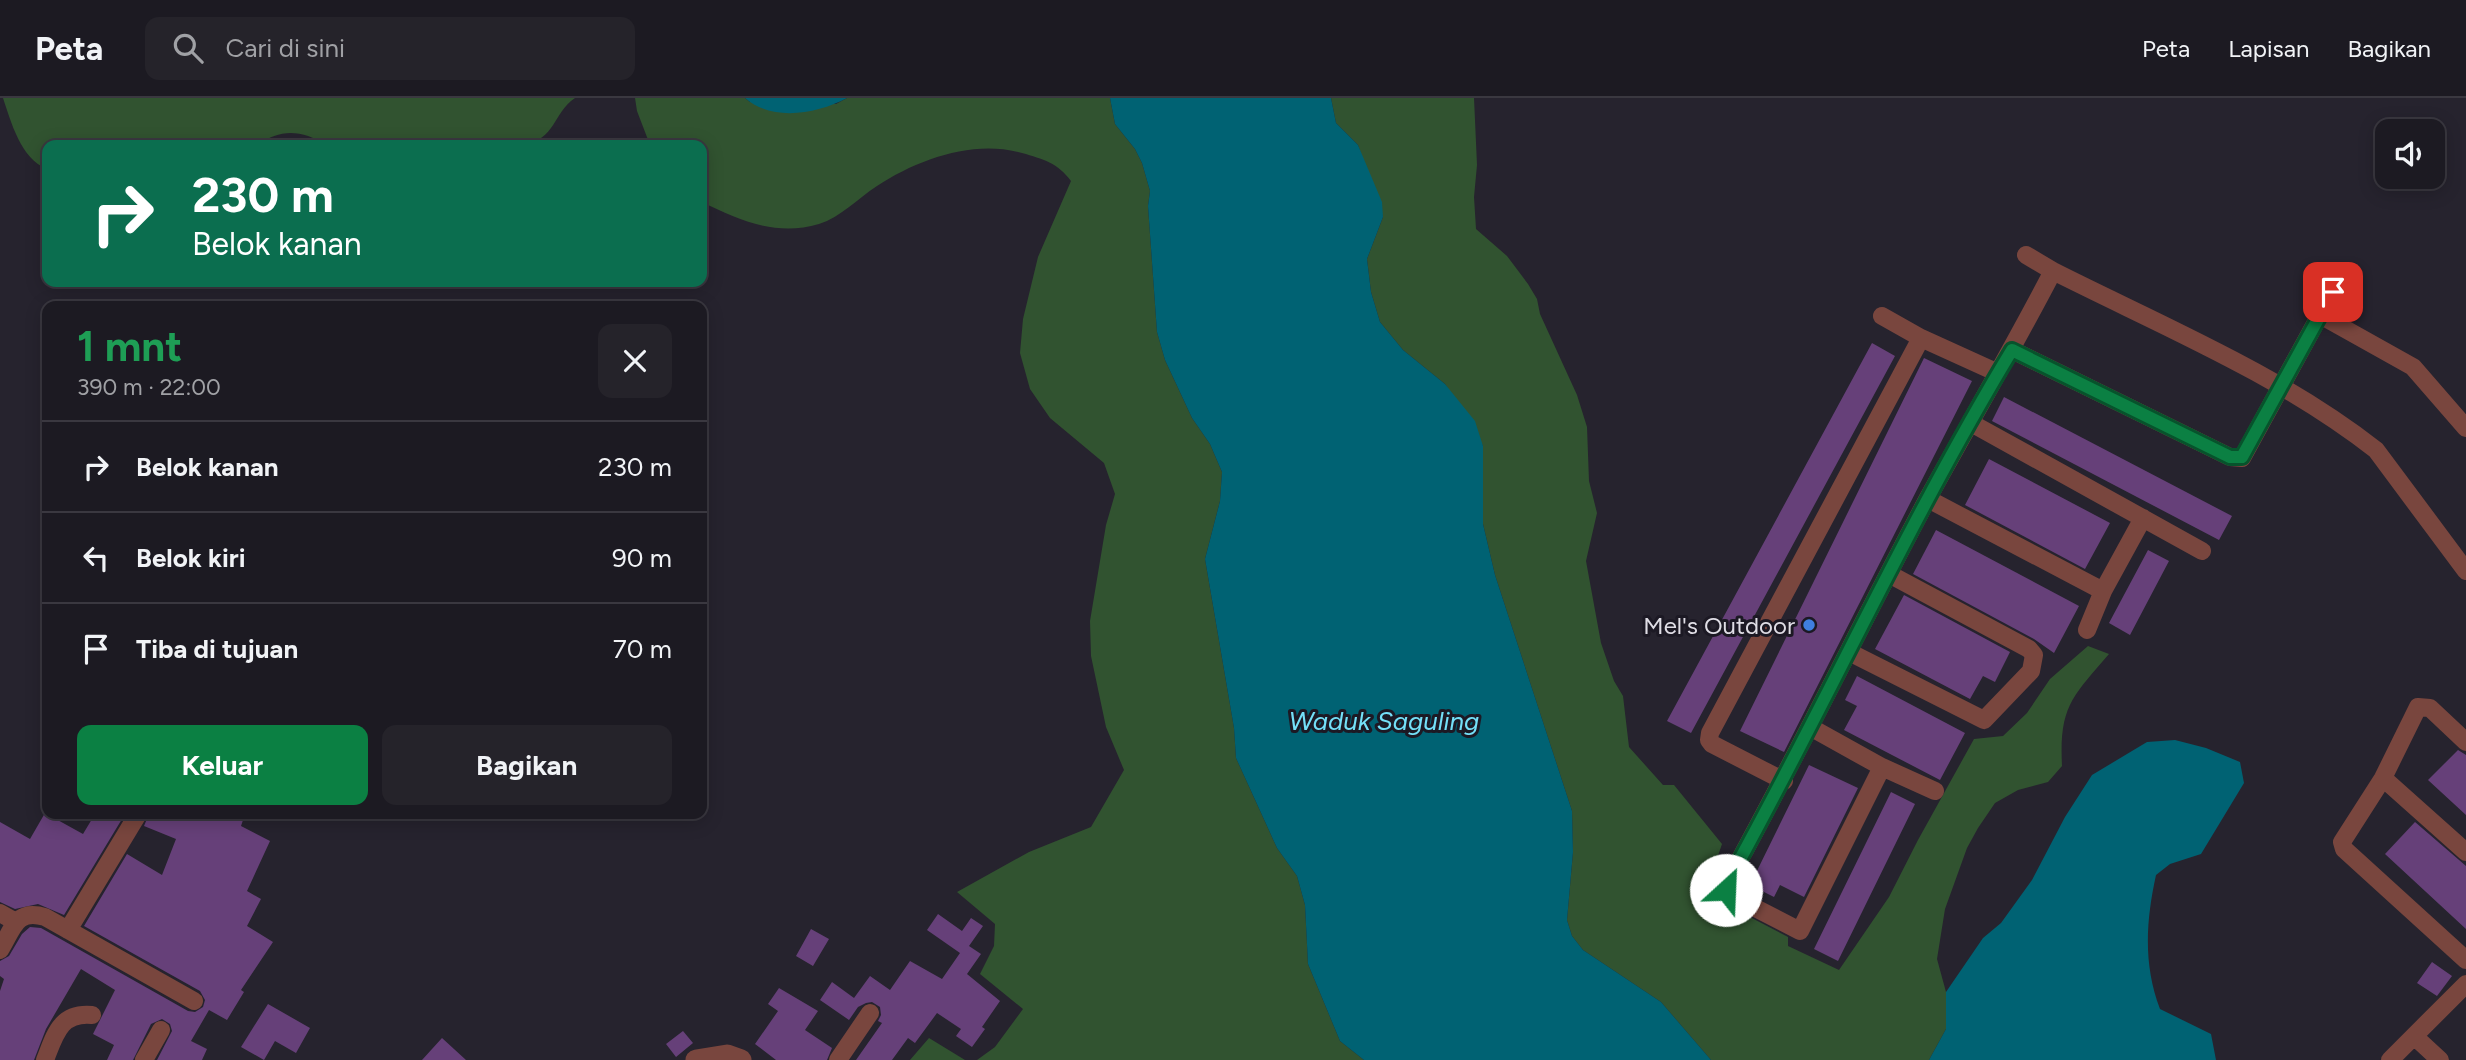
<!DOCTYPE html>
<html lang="id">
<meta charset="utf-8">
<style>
:root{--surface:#1c1a22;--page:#25232a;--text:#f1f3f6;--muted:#a0a1a5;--line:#3a3840;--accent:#0b8043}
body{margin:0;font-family:Figtree,sans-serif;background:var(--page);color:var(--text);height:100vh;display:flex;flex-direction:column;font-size:26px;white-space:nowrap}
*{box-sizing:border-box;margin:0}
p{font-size:23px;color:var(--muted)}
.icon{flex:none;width:38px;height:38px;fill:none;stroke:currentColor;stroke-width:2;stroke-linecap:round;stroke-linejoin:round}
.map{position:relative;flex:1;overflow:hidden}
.details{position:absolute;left:42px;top:203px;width:665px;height:518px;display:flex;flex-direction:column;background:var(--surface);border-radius:14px;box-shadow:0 4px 18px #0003,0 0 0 2px var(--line)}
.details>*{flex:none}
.hud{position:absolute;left:42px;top:42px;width:665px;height:147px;border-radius:14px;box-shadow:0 4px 18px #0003,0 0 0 2px var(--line);background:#0b6e4f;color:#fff;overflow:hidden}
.controls{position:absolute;left:2375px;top:21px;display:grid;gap:14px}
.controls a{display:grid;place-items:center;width:70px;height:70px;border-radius:14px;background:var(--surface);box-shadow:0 4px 18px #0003,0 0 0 2px var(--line);font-size:35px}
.pin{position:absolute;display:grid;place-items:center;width:60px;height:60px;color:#fff;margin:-30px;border-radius:14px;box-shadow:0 4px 10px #0006}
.me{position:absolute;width:77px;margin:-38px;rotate:25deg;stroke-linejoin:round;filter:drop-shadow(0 0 5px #0008)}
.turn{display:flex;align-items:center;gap:24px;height:147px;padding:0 35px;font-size:32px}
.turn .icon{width:91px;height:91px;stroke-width:2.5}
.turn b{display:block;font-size:49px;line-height:60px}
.round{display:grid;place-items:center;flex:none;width:74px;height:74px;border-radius:14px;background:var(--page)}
.head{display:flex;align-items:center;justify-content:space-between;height:119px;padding:0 35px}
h1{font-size:42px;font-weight:700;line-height:52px;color:#1e9e55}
.primary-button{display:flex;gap:14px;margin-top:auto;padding:14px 35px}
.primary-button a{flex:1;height:80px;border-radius:14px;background:var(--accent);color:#fff;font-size:28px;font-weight:700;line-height:80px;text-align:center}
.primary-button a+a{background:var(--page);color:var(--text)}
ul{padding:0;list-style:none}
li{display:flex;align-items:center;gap:21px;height:91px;padding:0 35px;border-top:2px solid var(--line)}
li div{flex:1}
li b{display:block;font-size:26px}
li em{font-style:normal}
header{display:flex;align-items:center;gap:42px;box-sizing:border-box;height:98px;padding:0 35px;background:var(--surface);border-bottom:2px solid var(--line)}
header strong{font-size:33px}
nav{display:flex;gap:38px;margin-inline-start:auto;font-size:24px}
.search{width:490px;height:63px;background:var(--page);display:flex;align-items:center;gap:18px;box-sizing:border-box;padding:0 24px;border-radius:14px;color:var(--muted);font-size:26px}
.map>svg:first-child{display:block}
.green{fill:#315330}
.water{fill:#006273}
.building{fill:#664079}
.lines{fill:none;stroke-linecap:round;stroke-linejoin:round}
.minor{stroke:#79463e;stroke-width:18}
.tertiary{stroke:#79463e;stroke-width:21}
.route-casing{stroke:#07532c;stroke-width:18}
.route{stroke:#0b8043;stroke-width:12}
.shop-dot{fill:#3f7fe0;stroke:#1c1924;stroke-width:2.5}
.labels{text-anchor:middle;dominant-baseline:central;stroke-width:6;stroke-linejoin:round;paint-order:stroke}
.poi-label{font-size:24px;fill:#dfdde5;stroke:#1c1924;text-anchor:end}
.water-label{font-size:26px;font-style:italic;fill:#74e0f8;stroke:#1c1924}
</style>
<header>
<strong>Peta</strong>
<div class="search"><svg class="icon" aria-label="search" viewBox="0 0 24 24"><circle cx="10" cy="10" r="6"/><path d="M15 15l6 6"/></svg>Cari di sini</div>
<nav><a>Peta</a><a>Lapisan</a><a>Bagikan</a></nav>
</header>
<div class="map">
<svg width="2466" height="962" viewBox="0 0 2466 962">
<rect width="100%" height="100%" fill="#26232e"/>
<path class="green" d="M3,0H575C552,16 557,41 522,47H325C304,32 279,30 259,47H47V71C21,61 11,24 3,0Z
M635,0H745L750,4L836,6L847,0H1110L1115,26L1135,51L1142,65L1150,93L1148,108L1157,234L1165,262L1192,320L1210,346L1222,374L1220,403L1205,461L1234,630L1236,660L1277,750L1297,778L1305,807L1308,866L1340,943L1364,962H977L995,949L1023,911L980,876L994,848L995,826L957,794L1029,754L1091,729L1124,672L1106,629L1091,558L1090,523L1106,427L1115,396L1104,365L1050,320L1030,291L1020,255L1023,221L1038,159L1071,83C1058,65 1043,61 1022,55C974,41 918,61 877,88C857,101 841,119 819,126C776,139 739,122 702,104V47H650L637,13Z
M1331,0H1474L1477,67L1474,99L1476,131L1507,158L1528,186L1537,201L1540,216L1577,297L1587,329L1589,383L1597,415L1586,463L1601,545L1614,583L1623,598L1629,649L1663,687H1674L1722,746L1702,804L1719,810L1725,806L1788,839V848L1839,872L1889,799L1918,742L1974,641L2003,638L2027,615L2050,581L2088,548L2109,556C2072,599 2059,609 2062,668L2048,684L2018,692L1995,705L1978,730L1967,750L1945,811L1937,861L1946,894V931L1929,962H1711L1661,904L1583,852L1572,838L1567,822L1573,754L1572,713L1495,477L1483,426V348L1445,286L1403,252L1380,224L1371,194L1367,161L1383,119L1358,47L1336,25Z
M929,940L965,962H910Z"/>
<path class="water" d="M745,0H847C817,16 772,24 745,0Z
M1110,0H1331L1336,25L1358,47L1382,104L1383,119L1367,161L1371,194L1380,224L1403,252L1445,286L1475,323L1483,348V426L1495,477L1572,713L1573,754L1567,822L1572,838L1583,852L1661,904L1711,962H1364L1340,943L1308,866L1305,807L1297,778L1277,750L1236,660L1234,630L1205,461L1220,403L1222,374L1210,346L1192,320L1165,262L1157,234L1148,108L1150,93L1142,65L1135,51L1115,26Z
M2175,642L2206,650L2240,664L2244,685L2201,756L2170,766L2156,777C2146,823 2143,866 2160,911L2211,936L2216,962H1929L1946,931V894L1983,840L2001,825L2032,782L2065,719L2092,677L2147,644Z"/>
<path class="building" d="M1872,245L1895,258L1691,635L1667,623Z
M1924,260L1972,283L1784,654L1740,633Z
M2004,299L2232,418L2219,442L1992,323Z
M1989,361L2110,425L2085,471L1965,407Z
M1936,432L2079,508L2054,555L2034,541L1913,476Z
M2148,452L2169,463L2130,537L2109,525Z
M1904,497L2010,554L1995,584L1983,578L1970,601L1875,551Z
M1857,578L1965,635L1940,682L1844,632L1857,608L1845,602Z
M2458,652L2466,657V717L2428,682Z
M1809,667L1858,690L1804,799L1780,787L1774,799L1750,787Z
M1891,694L1915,706L1838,863L1814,851Z
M45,715L83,736L95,716H125L64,817L38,806L15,811L0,804V724L30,741Z
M149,716H245L241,728L270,743L247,793L261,801L247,828L273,844L241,892L244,894L227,922L209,912L191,943L207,951L202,962H157L172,933L170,926L162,921L151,926L133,962H107L114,947L93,936L115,892L81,871L46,931L34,962H0V893L4,881L0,878V863L9,858L22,836L30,829L41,830L188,913L195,914L203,909L205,902L200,893L84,828L127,756L162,777L176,741L144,728Z
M2415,724L2466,768V831L2385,756Z
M938,816L962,833L971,820L983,828L969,848L981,856L967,876L1000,903L982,929L985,931L972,949L956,938L961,931L937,915L915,945L908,940L892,962H856L882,925L878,923L881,917L880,909L872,904L866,905L858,909L849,922L820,902L832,884L854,900L870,878L890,892L910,863L942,881L960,855L927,832Z
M811,831L829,841L813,868L796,858Z
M2432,864L2452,878L2437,898L2417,885Z
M779,890L818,913L805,932L832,950L827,962H776L755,946L778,913L768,906Z
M268,906L310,930L296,955L275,943L264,962L241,949Z
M683,933L693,945L676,959L666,946Z
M442,940L466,962H422Z"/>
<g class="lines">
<path class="minor" d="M2026,157L2053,173
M2320,217L2333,194
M1882,218L1921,240
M2012,252L2230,359L2242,360L2320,217L2413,269L2466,330
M1971,325L2202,453
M1928,401L2103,493L2143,420
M2087,532L2103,493
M1849,554L1984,622L2031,573L2034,557L2029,551L1889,476
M1810,629L1882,669L1800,833L1730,797L1726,792L1727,785C1797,658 1860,528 1928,400C1970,324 2013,250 2053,173C2162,228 2279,276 2376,352L2466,473
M2466,644L2430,610L2418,609L2383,680L2342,744L2344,751L2466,862
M1882,669L1935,693
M2383,680L2466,754
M1784,683L1712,646L1709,642L1710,635L1921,240L1998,275
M0,815L16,824
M68,832L138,716
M0,852C13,831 16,810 45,819L194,903
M2414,938L2440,962
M45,962C55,937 60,914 92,917
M144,962L161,932
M838,962L870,915
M2390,962L2466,886"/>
<path class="tertiary" d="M696,962L727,957L741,962"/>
</g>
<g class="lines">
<g class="route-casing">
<path id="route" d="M1726,792L1727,785C1825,609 1908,424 2012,252L2230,359H2242L2333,194"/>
</g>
<use href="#route" class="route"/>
</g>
<circle class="shop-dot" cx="1809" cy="527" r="7"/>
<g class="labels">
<g class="poi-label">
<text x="1795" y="527">Mel's Outdoor</text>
</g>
<g class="water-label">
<text x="1384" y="623">Waduk Saguling</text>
</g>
</g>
</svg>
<div class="controls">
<a><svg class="icon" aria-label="sound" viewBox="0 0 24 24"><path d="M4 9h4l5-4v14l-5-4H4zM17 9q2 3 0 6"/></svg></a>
</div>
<div class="pin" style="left:2333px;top:194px;background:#d93025"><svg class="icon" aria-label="arrive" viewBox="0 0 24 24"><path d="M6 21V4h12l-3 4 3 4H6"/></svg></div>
<svg class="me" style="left:1726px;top:792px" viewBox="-20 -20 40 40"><circle r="19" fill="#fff"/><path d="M0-13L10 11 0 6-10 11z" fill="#0b8043"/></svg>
<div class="hud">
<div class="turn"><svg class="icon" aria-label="right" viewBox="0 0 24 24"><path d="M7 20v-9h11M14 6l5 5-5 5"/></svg><div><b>230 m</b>Belok kanan</div></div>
</div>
<section class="details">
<div class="head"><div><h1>1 mnt</h1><p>390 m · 22:00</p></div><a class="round"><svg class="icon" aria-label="close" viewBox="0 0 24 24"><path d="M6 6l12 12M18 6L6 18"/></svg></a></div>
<ul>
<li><svg class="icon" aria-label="right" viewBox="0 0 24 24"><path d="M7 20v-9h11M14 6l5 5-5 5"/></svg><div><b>Belok kanan</b></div><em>230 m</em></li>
<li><svg class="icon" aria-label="left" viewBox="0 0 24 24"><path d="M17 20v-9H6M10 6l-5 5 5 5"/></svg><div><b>Belok kiri</b></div><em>90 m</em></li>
<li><svg class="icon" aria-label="arrive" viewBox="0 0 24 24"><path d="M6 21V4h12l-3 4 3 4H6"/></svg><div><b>Tiba di tujuan</b></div><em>70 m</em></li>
</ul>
<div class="primary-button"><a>Keluar</a><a>Bagikan</a></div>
</section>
</div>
